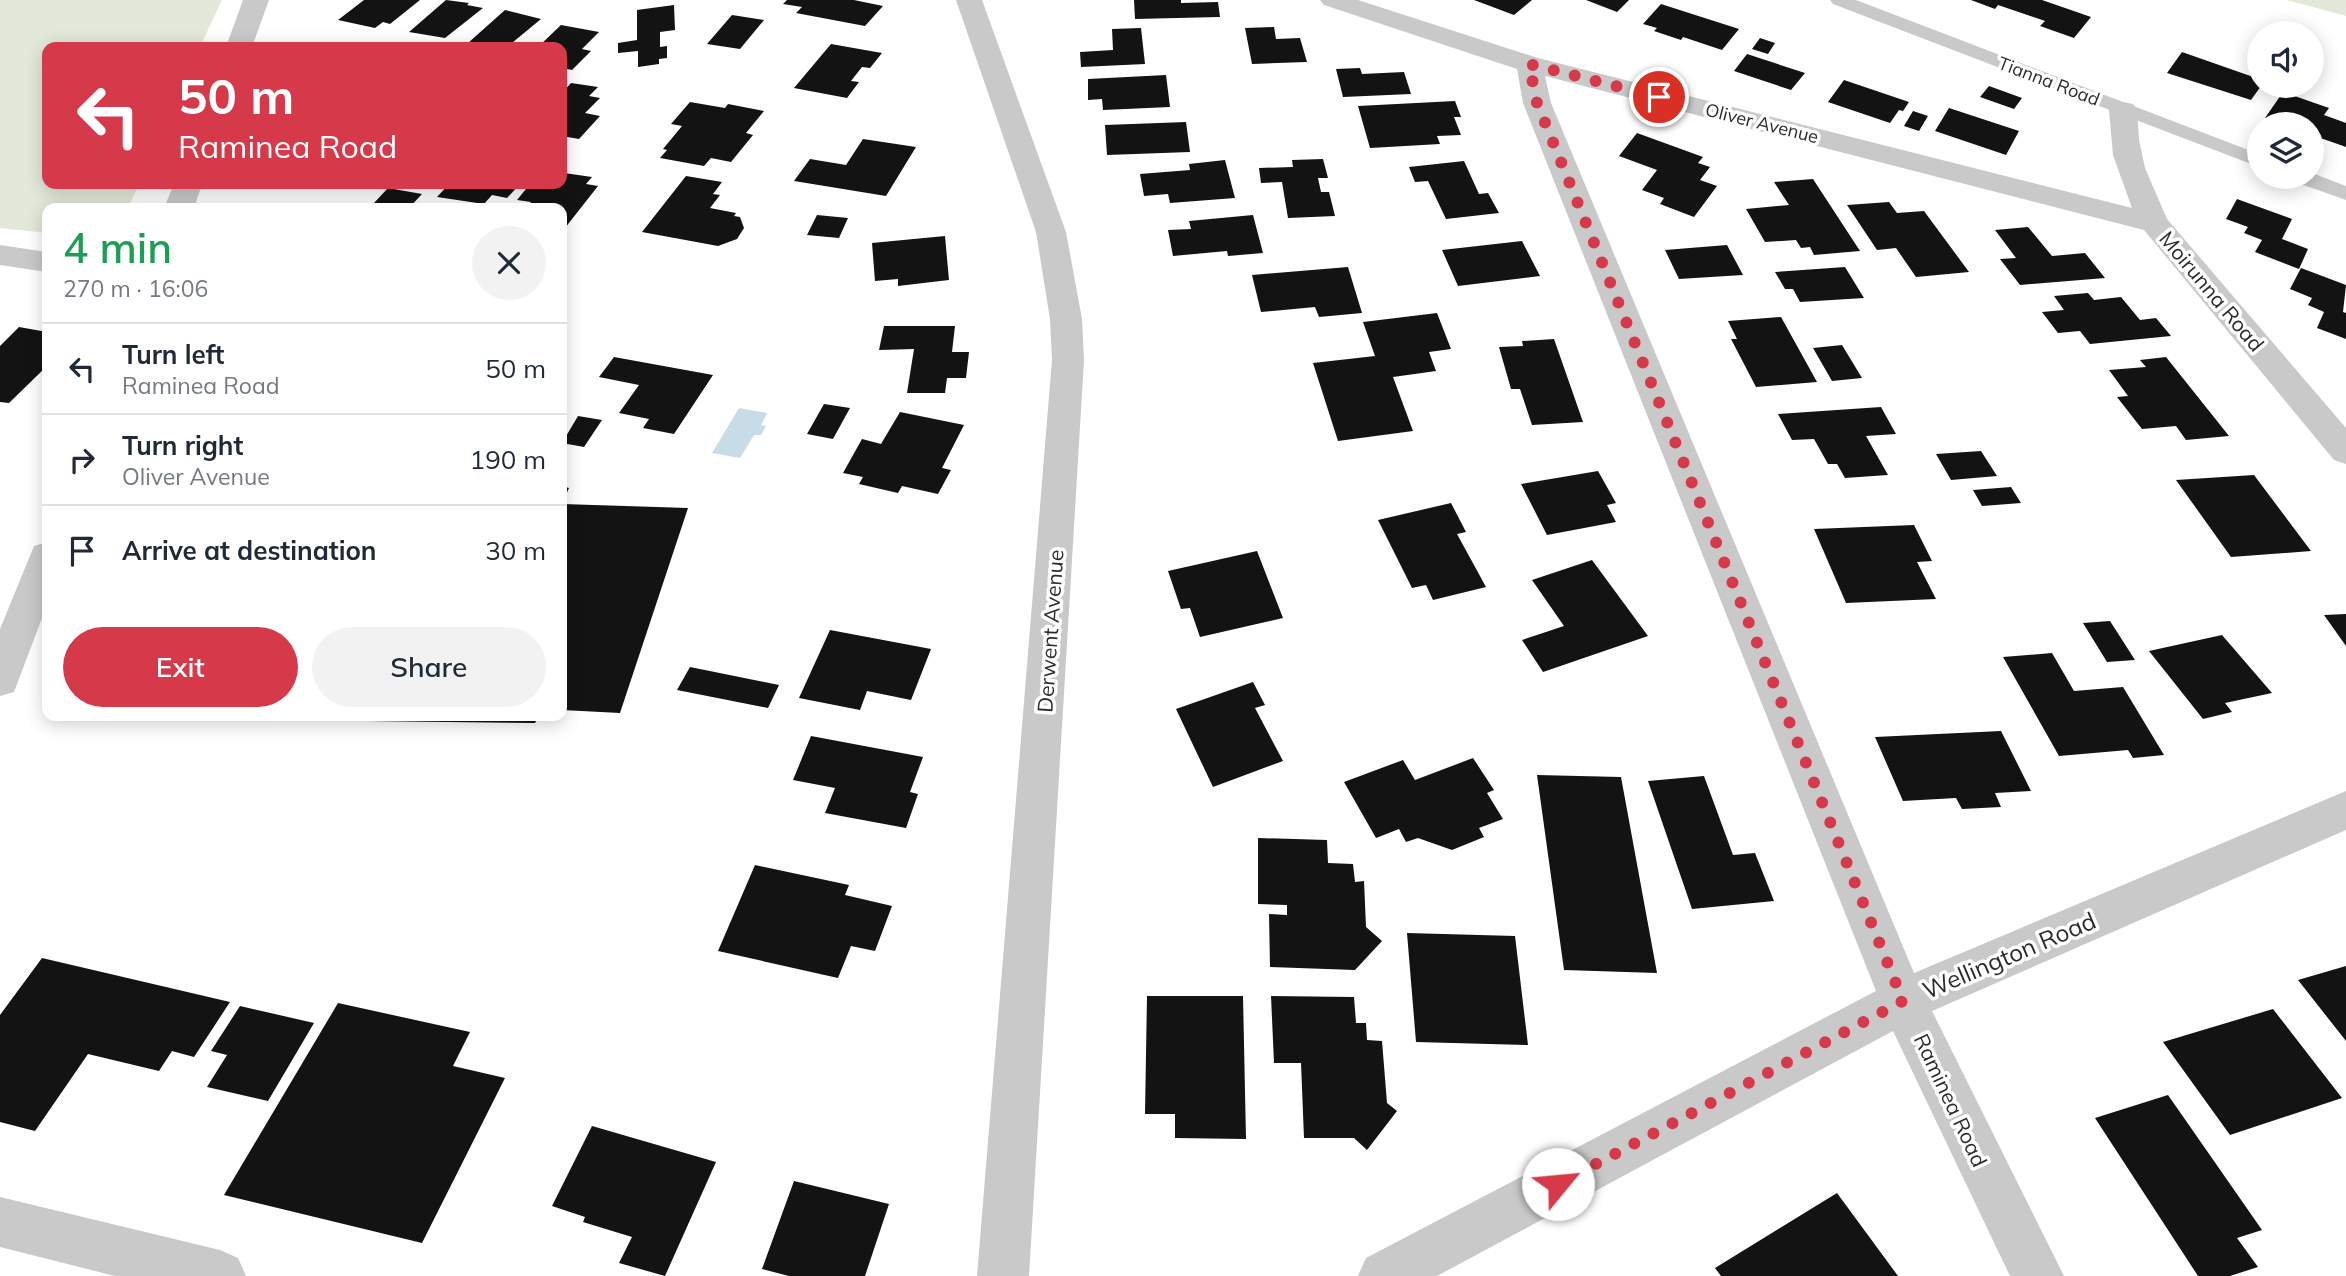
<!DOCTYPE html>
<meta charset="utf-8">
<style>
:root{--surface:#fff;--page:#f2f2f3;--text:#1f2937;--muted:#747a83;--line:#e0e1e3;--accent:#d63a4a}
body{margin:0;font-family:Mulish,sans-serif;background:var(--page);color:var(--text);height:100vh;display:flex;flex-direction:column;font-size:26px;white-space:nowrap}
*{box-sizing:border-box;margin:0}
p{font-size:23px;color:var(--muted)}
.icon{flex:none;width:38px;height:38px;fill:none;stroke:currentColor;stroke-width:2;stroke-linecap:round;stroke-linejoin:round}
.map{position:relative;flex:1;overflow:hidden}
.sheet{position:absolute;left:42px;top:203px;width:525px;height:518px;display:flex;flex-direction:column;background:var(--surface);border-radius:14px;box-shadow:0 4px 18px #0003}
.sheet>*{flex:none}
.banner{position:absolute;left:42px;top:42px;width:525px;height:147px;border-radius:14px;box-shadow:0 4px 18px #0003;background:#d63a4a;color:#fff;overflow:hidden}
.buttons{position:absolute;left:2247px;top:21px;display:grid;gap:14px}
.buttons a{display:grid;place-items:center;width:77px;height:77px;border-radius:50%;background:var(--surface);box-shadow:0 4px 18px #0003;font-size:35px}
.pin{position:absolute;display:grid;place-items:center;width:60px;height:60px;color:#fff;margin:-30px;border:4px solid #fff;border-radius:50%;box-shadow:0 2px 7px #0007}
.me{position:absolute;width:77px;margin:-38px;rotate:62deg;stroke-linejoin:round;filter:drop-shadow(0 0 5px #0008)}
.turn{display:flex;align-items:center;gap:24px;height:147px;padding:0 21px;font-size:32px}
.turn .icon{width:91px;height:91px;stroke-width:2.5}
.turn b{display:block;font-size:49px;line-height:60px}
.round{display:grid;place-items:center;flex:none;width:74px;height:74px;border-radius:37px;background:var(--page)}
.headline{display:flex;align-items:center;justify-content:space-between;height:119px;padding:0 21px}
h1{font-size:42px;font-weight:600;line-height:52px;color:#1e9e55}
.button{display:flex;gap:14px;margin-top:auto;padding:14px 21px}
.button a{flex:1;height:80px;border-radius:42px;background:var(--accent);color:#fff;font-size:28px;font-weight:600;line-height:80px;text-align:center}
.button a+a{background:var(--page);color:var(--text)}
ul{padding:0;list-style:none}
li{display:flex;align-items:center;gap:21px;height:91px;padding:0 21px;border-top:2px solid var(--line)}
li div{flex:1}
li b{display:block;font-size:26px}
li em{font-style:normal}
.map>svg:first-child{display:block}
.green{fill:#e2e9da}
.water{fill:#c7dce7}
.building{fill:#131313}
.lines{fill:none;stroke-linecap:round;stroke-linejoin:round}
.service{fill:#c9c9c9;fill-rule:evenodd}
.minor{fill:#c9c9c9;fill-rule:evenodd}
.route{stroke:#d63a4a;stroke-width:12;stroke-dasharray:0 21.6}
.labels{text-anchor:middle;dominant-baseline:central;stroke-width:7;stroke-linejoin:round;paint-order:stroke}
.far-street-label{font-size:18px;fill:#2c2c2c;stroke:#fff}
.street-label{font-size:21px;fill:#2c2c2c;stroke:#fff}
.near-street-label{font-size:24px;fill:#2c2c2c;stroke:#fff}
</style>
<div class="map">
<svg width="2346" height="1276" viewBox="0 0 2346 1276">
<rect width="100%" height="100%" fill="#fff"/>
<path class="green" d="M0,0H222L200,47H47V184H139L128,208H47V233L0,228Z
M2287,0H2346V16Z"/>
<path class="water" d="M739,408L767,413L761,425L766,426L761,435H754L740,458L712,453Z"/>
<path class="building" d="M364,0H420L390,24L383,22L375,28L338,20Z
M446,0L469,3L467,5L483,8L445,38L409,32Z
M787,0H854L883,6L865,26L796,13L802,7L783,4Z
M1134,0H1181V3L1218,2L1220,17L1135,19Z
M1474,0H1532L1514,15Z
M1586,0H1629L1617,12Z
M1971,0H2042L2091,17L2074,38L2040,26L2045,21L1998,5L1995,9Z
M1661,4L1739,29L1722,50L1683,37L1681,40L1654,31L1657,28L1643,24Z
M674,5L675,30L660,32V47L667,46V58L659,59V64L638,67V51L618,53V43L637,40V10Z
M505,10L541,19L507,47L468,43Z
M732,15L764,20L740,49L707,44Z
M561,25L599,32L582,49L591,51L572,70L562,68V47H538Z
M1274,27L1276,39L1300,38L1307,62L1252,64L1245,28Z
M1141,28L1145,64L1081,67L1080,52L1113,50L1112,29Z
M1760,38L1775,43L1768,54L1752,49Z
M831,44L882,53L870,68L862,67L851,81L859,82L847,98L794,88Z
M2182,52L2259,79L2261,86L2251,100L2167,73Z
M1747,54L1805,73L1791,90L1734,71Z
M1360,68L1362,74L1404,72L1411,94L1343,97L1336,69Z
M1166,75L1170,107L1103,110L1102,99L1088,100V79Z
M1844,80L1909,102L1903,111L1899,110L1890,123L1828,102Z
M571,83L598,87L589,96L600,98L585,113L600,116L579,139L562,136V93Z
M1989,86L2022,98L2014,109L1980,97Z
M2283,92L2329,108L2324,115L2346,123V147L2312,135V124H2282L2265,118Z
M1455,101L1461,117H1454L1461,135L1437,136L1440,144L1370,148L1358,106Z
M690,102L725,108L728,104L764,111L746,133L753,135L731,162L711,158L704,166L660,158L667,150L663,149L682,126L671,124Z
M1949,108L2019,131L2006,155L1935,131Z
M1913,111L1928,116L1919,131L1904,126Z
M1186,122L1190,152L1107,155L1105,125Z
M1637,133L1703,157L1698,163L1710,167L1700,180L1717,186L1694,217L1660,204L1664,198L1642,190L1657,170L1619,156Z
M863,139L916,147L886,196L794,181L810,159L846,165Z
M1323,159L1328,178H1318L1321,192H1329L1335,216L1288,218L1282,182L1261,183L1259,168L1293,167L1292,160Z
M1225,160L1235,198L1170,203L1168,194L1144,196L1140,174L1190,170L1189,164Z
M1464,161L1479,194L1488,193L1499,213L1446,219L1428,181L1415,182L1409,167Z
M564,173L592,177L586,184L598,186L565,228L562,227V208H525L531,202L517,200L530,184H562Z
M686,176L722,182L713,194L720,195L710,208L736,213L734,216L740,217L744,228L737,239L718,246L642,232Z
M1813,179L1860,251L1814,255L1810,247L1801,248L1796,240L1765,242L1746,209L1789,205L1774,182Z
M449,184H520L507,198L492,195L484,204L437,197Z
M388,188L422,194L409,208L374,203Z
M2237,199L2292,219L2282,239L2308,249L2299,269L2255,252L2262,240L2244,233L2248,227L2226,219Z
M1889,202L1897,213L1924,211L1969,272L1916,277L1896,248L1877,250L1847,205Z
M817,215L848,218L839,238L807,235Z
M1253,215L1263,253L1228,256L1227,251L1173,256L1168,230L1191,229L1189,221Z
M2028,227L2052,256L2085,253L2105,278L2020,285L2000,259L2016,258L1995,230Z
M945,236L949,280L898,286V279L875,281L872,243Z
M1522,241L1540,276L1458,286L1442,250Z
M1727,245L1743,275L1679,279L1665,250Z
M1348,267L1362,313L1319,317L1315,307L1261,312L1252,275Z
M1845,267L1864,298L1800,302L1793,289H1785L1775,272Z
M2301,268L2346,285L2343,312L2346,313V339L2317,328L2324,312L2308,305L2312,298L2290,289Z
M2088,293L2094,300L2121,297L2140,320L2156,318L2171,336L2090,344L2080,331L2058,333L2042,312L2064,310L2054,296Z
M1437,313L1451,349L1429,352L1436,371L1393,377L1413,431L1338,441L1313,363L1375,356L1363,322Z
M1781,317L1817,382L1756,387L1731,339H1737L1728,321Z
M884,326H955L952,352H969L966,378H947L945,393H907L914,349L879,350Z
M19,327L47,332V366L9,403L0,402V346Z
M1554,339L1583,422L1532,425L1520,389H1511L1499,347L1523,346L1522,341Z
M1842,345L1862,378L1832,381L1813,348Z
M614,357L713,375L674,434L643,428L649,419L619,413L639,385L599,377Z
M2166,357L2229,436L2186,440L2176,426L2142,429L2117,397L2128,396L2109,370L2146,367L2140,360Z
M824,404L850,408L833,439L807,434Z
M1881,407L1896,434L1866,436L1888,475L1845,478L1837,464H1828L1814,439L1792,440L1778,414Z
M900,412L964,425L942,468L951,470L938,494L902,486L898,493L859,484L863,477L843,473L862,439L881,444Z
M578,416L602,420L584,447L562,443Z
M1981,451L1997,476L1951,480L1936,454Z
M1598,471L1616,503L1607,505L1616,522L1547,535L1521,484Z
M2254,475L2311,551L2231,557L2176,480Z
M562,486L569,488L562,504L688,508L620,713L562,710Z
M2011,487L2021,503L1982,506L1973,490Z
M1451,503L1466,532L1457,534L1486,587L1433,600L1426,585L1412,588L1378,520Z
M1914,525L1932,561L1917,562L1936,599L1846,603L1814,529Z
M1257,551L1283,618L1200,637L1190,608L1181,609L1168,571Z
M1592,560L1648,636L1543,672L1522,640L1564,626L1532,580Z
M2346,614V646L2324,615Z
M2110,621L2135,660L2107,662L2083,623Z
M830,630L931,649L911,700L867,691L860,710L799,698Z
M2222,635L2272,693L2225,703L2232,712L2203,719L2149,651Z
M2052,653L2074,691L2123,687L2164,755L2133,758L2128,750L2059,756L2003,657Z
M690,667L779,685L768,708L677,690Z
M1253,682L1265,705L1255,708L1283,761L1213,787L1176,709Z
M368,716H539L535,723L366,721Z
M2001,731L2031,791L1995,793L2001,807L1962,809L1956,798L1903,801L1875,737Z
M811,736L923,757L910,792L918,794L906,828L825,813L835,788L793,780Z
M1473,758L1494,790L1487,793L1503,819L1479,828L1484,837L1452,850L1418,838L1406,842L1399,829L1376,838L1344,782L1403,760L1415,780Z
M1537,775L1621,777L1657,973L1564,970Z
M1704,776L1733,855L1755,853L1774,901L1692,909L1648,781Z
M1258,838L1327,840L1328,863L1353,864L1355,882L1364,881L1366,927L1382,941L1355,970L1270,967L1269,914L1287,915V905L1258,904Z
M755,865L849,885L845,895L892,906L875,951L851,946L838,978L718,951Z
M1407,933L1515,936L1528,1045L1416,1042Z
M42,958L230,1002L194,1057L172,1051L159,1071L88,1054L35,1131L0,1122V1015Z
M2346,966V1041L2298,980Z
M1147,996H1243L1246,1139L1175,1138V1114H1145Z
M1271,996L1354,997L1356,1023H1366L1367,1040L1382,1041L1387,1103L1397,1111L1367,1150L1354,1138H1304L1301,1063H1274Z
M338,1003L470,1032L453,1066L505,1078L422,1243L224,1195Z
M240,1006L314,1023L268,1101L207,1087L227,1055L211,1051Z
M2273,1009L2342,1098L2230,1135L2163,1042Z
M2168,1095L2262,1230L2237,1238L2258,1267L2230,1276H2198L2095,1118Z
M592,1126L716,1162L665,1276L619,1263L632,1237L583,1222L585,1217L552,1206Z
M794,1181L889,1204L865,1276H789L762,1269Z
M1837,1193L1898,1276H1721L1715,1268Z"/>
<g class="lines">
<path class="service" d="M1830,0H1856L2259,154V167L1833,4Z
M2312,173L2346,186V200L2295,182L2292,177H2312Z"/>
<path class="minor" d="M243,0H269L252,47H226Z
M956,0H982L1066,232L1082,319L1084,360L1029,1276H977L1052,360L1050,319L1036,232Z
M1320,0H1358L1538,58L2132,208L2113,155L2109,110L2113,104L2123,102L2133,104L2137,110L2139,140L2145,168L2167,219L2346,428V464L2334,460L2144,230L1545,76L1551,103L1914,973L2346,791V830L1932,1011L2064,1276H2010L1893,1031L1437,1276H1358L1366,1258L1876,991L1523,103L1517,69L1324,5Z
M174,184H202L194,208H164Z
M0,245L47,252V272L0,265Z
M47,542V605L14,692L0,696V629L34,546Z
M0,1197L220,1250L238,1258L246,1276H115L0,1247Z"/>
</g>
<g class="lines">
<path class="route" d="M1558,1184L1903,1001L1537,103L1529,64L1659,97"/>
</g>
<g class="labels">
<g class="far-street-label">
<text transform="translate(2049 81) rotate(21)">Tianna Road</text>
<text transform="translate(1762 123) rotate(14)">Oliver Avenue</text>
</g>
<g class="street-label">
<text transform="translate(2212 291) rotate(50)">Moirunna Road</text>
<text transform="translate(1050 631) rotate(-86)">Derwent Avenue</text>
<text transform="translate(1951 1100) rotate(65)">Raminea Road</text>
</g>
<g class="near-street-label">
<text transform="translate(2009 955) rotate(-23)">Wellington Road</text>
</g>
</g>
</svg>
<div class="buttons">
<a><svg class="icon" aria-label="sound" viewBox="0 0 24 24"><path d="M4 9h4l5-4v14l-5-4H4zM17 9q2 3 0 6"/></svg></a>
<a><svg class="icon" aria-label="layers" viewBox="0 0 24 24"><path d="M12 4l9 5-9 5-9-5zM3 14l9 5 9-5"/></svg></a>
</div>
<div class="pin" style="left:1659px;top:97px;background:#d93025"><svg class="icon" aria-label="arrive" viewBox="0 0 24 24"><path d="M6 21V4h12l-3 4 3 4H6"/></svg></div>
<svg class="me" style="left:1558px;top:1184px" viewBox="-20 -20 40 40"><circle r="19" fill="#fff"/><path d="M0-13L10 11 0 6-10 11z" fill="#d63a4a"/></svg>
<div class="banner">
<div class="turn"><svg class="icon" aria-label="left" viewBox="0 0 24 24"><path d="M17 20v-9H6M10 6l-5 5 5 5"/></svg><div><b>50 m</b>Raminea Road</div></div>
</div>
<section class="sheet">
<div class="headline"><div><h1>4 min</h1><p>270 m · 16:06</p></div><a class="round"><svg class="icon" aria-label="close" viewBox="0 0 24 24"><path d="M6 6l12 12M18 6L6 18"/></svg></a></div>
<ul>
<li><svg class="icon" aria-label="left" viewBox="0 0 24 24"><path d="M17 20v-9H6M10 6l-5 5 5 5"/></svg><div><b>Turn left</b><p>Raminea Road</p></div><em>50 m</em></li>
<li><svg class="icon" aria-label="right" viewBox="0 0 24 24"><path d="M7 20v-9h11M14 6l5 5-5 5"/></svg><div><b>Turn right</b><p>Oliver Avenue</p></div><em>190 m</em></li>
<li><svg class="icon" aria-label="arrive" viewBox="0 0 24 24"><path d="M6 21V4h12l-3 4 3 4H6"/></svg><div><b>Arrive at destination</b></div><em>30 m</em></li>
</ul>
<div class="button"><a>Exit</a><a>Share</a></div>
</section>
</div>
